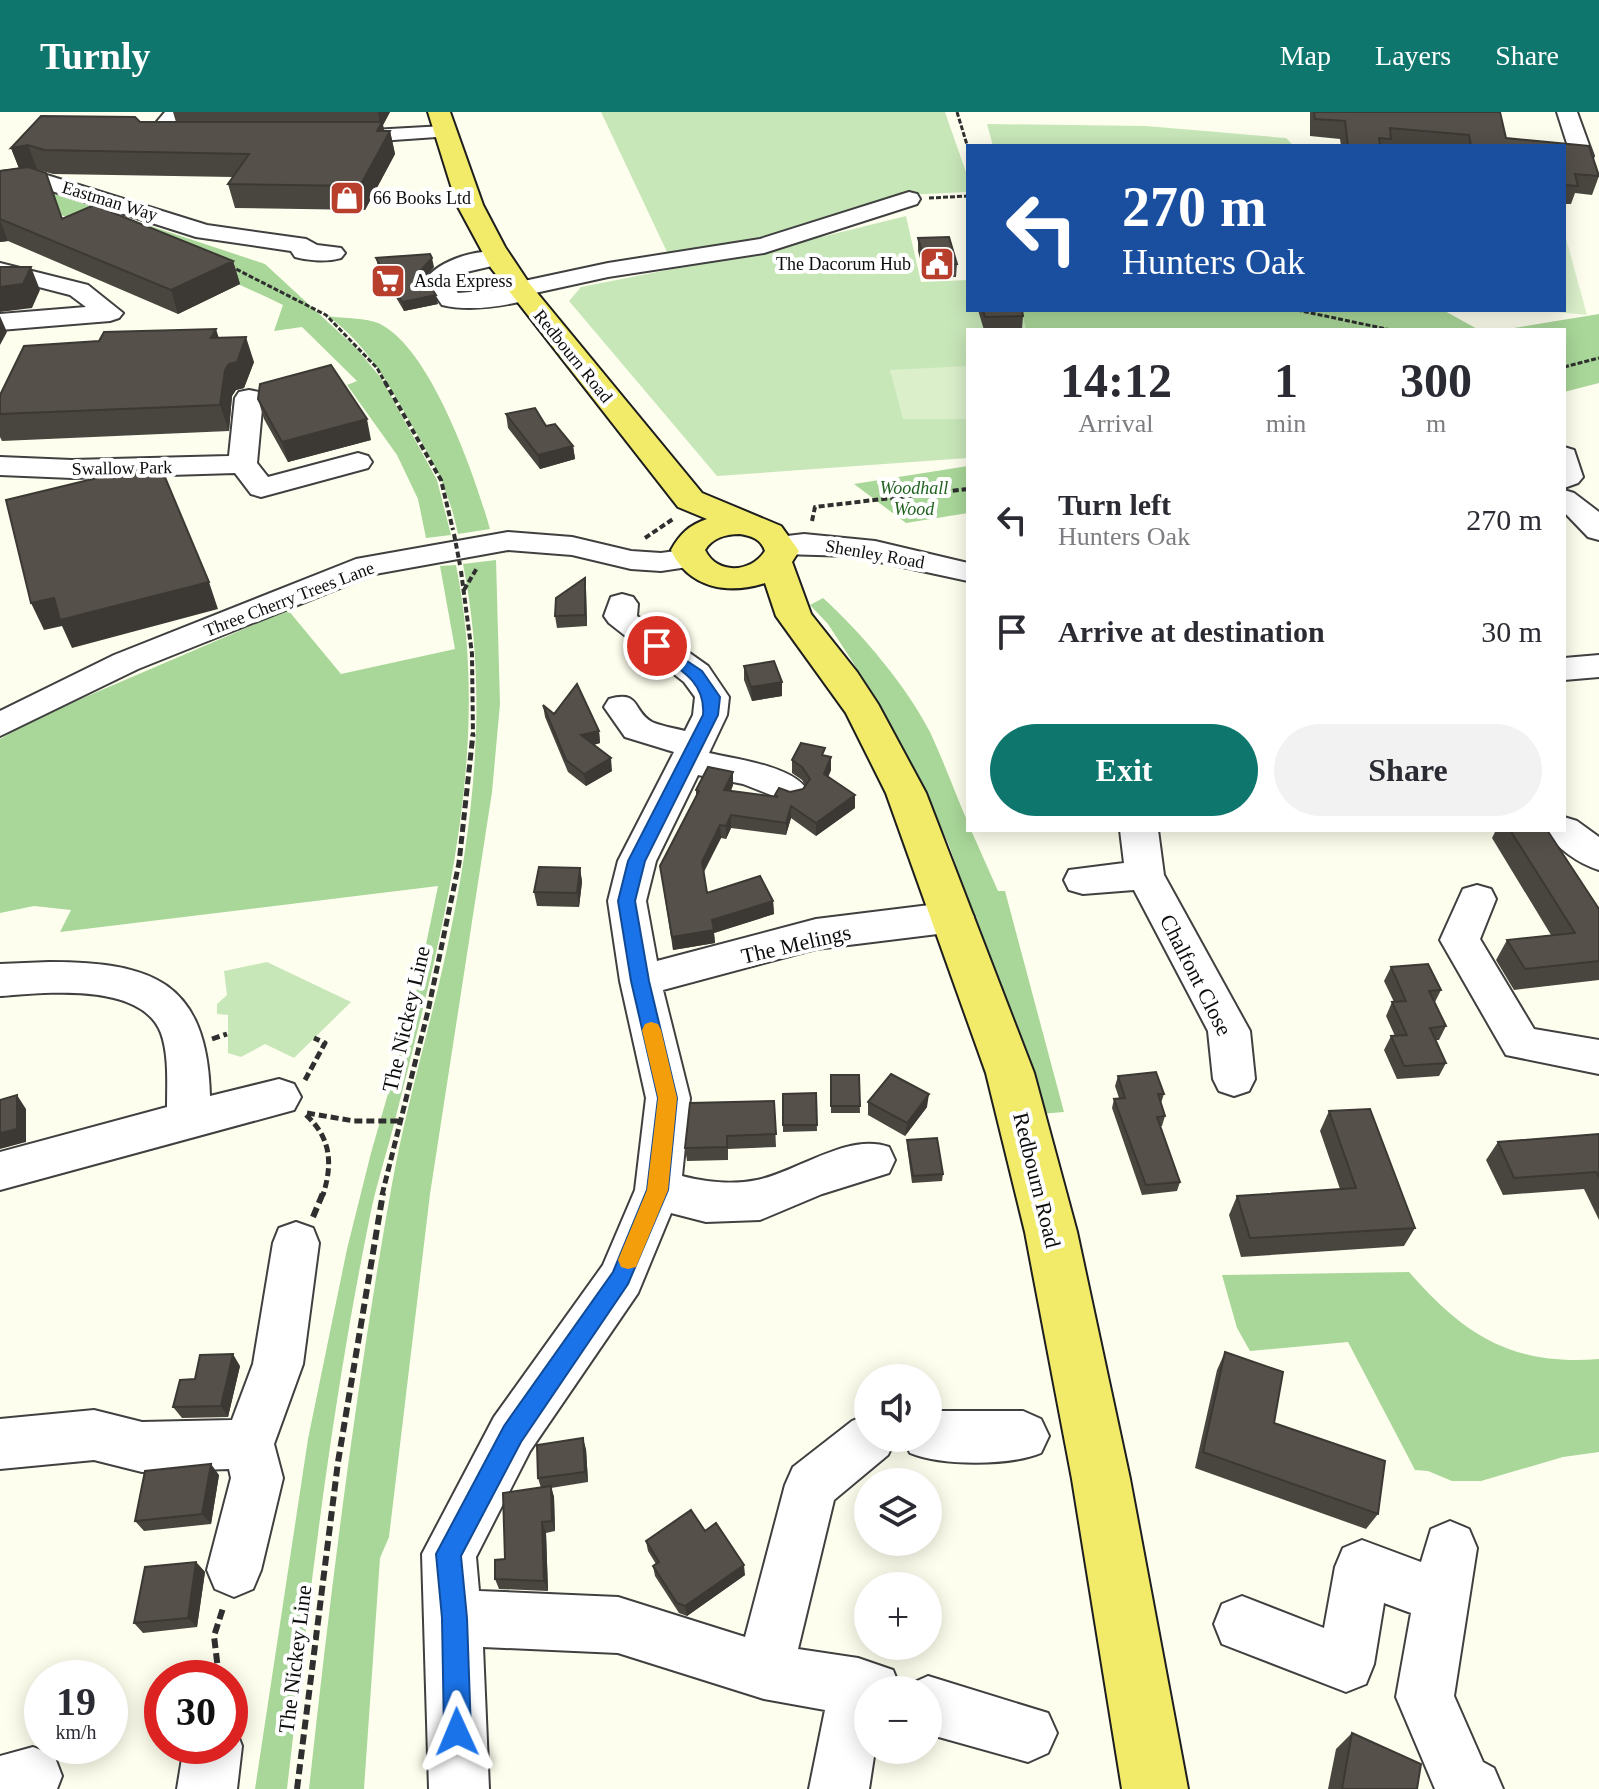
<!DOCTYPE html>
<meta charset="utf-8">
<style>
:root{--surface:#fff;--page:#f2f2f3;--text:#2b2b33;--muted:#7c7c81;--accent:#0f766e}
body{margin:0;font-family:"Times New Roman",serif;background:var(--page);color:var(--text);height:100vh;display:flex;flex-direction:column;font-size:30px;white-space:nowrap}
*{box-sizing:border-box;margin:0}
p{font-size:26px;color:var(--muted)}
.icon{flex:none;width:44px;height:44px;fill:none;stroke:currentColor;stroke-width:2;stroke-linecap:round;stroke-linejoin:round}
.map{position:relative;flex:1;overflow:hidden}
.sheet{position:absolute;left:966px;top:216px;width:600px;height:504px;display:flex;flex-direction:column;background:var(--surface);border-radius:0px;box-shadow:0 4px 20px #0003}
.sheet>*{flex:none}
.guide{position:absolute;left:966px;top:32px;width:600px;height:168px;border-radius:0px;box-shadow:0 4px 20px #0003;background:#1a4fa0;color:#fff;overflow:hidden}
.buttons{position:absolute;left:854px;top:1252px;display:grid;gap:16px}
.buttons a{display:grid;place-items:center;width:88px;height:88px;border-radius:50%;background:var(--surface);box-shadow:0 4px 20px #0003;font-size:40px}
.speed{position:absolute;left:24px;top:1548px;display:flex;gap:16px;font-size:40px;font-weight:700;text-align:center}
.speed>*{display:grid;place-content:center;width:104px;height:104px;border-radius:50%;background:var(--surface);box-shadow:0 4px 20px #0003;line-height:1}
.speed small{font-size:20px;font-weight:400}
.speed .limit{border:12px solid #d22;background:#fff;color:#111}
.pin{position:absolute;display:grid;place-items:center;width:68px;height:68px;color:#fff;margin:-34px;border:4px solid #fff;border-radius:50%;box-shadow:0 2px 8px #0007}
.me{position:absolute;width:88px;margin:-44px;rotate:359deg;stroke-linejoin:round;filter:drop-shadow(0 0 6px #0008)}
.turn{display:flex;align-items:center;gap:28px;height:168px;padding:0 24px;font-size:36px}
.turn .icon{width:104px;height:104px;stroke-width:2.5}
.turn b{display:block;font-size:56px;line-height:68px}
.eta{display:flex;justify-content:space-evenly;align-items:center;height:136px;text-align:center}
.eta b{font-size:48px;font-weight:700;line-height:56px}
.action{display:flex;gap:16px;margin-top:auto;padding:16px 24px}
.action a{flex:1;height:92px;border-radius:48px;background:var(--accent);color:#fff;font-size:32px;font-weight:700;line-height:92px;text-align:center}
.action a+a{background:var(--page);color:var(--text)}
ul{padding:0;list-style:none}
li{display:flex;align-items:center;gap:24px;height:112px;padding:0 24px}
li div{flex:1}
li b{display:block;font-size:30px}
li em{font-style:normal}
header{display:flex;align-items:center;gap:48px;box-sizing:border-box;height:112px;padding:0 40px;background:var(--accent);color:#fff}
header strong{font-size:38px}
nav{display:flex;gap:44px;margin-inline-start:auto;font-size:28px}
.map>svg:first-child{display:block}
.green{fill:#c8e7b9}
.forest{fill:#a9d799}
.pitch{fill:#dbefcb}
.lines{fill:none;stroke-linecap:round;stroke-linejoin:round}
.minor-casing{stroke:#404040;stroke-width:4}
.major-casing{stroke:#1e1e1e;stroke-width:4}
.path-far3{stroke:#2f2f2f;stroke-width:3;stroke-dasharray:5 2;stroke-linecap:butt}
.path-far2{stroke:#2f2f2f;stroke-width:4;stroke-dasharray:6 3;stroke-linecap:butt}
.path-far1{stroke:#2f2f2f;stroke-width:5;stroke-dasharray:8 4;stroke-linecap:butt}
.path{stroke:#2f2f2f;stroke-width:6;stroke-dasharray:10 5;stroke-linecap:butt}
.minor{fill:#fff;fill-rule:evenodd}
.major{fill:#f2eb6a;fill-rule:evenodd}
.path-bridge{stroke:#2f2f2f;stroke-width:4;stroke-dasharray:6 3;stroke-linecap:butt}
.wall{fill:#494640}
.shaded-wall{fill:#3c3934}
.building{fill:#55514a;stroke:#3c3934;stroke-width:2}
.route{fill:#1a73e8;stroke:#114b97;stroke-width:2}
.slow{fill:#f59e0b}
.labels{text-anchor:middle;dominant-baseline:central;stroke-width:8;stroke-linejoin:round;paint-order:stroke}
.far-poi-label{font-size:18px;fill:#0d0d0d;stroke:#fff;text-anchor:start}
.far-street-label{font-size:18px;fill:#0d0d0d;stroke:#fff}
.far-park-label{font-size:18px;font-style:italic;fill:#226220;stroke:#fff}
.street-label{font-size:22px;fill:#0d0d0d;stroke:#fff}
</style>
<header>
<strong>Turnly</strong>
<nav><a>Map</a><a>Layers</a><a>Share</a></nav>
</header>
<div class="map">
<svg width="1599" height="1677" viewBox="0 0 1599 1677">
<rect width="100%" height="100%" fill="#fefeee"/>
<path class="green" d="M601,0H945L968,66V80L903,83L751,129L667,140Z
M987,12L1146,14L1286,26L1294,34H993Z
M906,104L921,170L968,168V198H1021L1026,218H968V346L717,364L569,189L581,175L769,138Z
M267,850L351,890L294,946L265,932L241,945L228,941V903L217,902V892L227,883L224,859Z"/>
<path class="forest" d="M45,79L265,152L356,236L381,266L437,368L451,423L426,426L418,387L397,343L347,273L357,269L302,215L274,219L283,193C198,152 109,118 19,89Z
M1021,198H1443L1479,218H1026Z
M1599,202V271L1564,280V218H1502Z
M328,204C343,207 369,205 382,213C432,240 475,364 490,417L458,422C448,375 434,351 410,310C387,269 367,233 328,204Z
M968,354V401L906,411L854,372Z
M496,448L500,592L492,680L430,1082L389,1425L380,1446L364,1677H309C331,1475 356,1273 392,1072C406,994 429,919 446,841C474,713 489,582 463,452Z
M456,453C494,642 440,829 394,1012C386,1044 375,1076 369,1109C331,1296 309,1487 287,1677H255L308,1327L347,1137L371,1041L414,891L438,774L60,820L71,798L34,794L0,801V627L34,607L288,498L341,562L455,537L440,454Z
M823,486C861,520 907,575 930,620C944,650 955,681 968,711V718H971L998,779H1005L1064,1000L1040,1002L949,733L910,650L854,552L828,512L810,493Z
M1409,1160C1464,1223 1512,1254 1599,1247V1340L1563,1345L1481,1369H1452L1428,1359L1415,1358L1348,1230L1250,1239L1237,1216L1222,1163Z"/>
<path class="pitch" d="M1564,119L1587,203L1535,198H1564Z
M968,254V307H903L890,258Z"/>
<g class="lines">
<g class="minor-casing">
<path id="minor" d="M165,0H186L171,19L196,21L199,26L196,31L147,30L144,25Z
M1557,0H1577L1593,44L1590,49H1574L1571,44Z
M444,14L451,16L455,20L451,24L336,32L325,26L336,20Z
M37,60L207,113L306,127L317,133L341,136L345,141L341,146C327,150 309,149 295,145L291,139L196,125L36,74L0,79V65Z
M909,80L917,82L920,87L917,92L764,141L608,165L535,181L532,187C504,194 471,200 442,193L425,168C439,148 480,135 505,141L508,146L505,151L462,161L450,170L458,181L507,177L510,172L608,151L760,127Z
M0,151L88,173L123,201L119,206L110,209L0,218V202L86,195L70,183L0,165Z
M249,278L259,280L263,286L257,351L268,365L358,341L368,344L372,350L368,356L261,385L251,382L235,361L72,366L0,363V345L72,348L229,344L235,286L239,280Z
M1564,335L1574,338L1583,365L1578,371L1564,376Z
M1564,378L1574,381L1599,400V428L1588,425L1564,400Z
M508,420L572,425L631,439L661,441L690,437L701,439L705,446L701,453L661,459L631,457L572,443L508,438L375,462L138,557L0,624V599L114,543L356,447Z
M804,422L875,429L968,451V469L852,444L781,442L770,440L766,433L770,426Z
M622,482L633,485L638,492L637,504L708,554L729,585L727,603L709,641C735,647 793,654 807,678L802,687L789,690L743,672L698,663L656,749L646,789L657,849L816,807L954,790L968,795L974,805L968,815L954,820L816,837L663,878L690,986L682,1064C705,1070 733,1073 757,1068C797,1060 848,1020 889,1035L895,1048L889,1061L822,1082L760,1108L706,1110L671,1101L638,1181L530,1339L476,1445L479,1479L618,1485L745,1525L785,1373L793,1355L852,1309L868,1302V1326H896L888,1343L834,1388L798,1537L858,1546L893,1558L901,1578H868V1638H875L869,1677H809L825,1598L764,1587L618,1541L483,1535L489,1677H429L422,1442L494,1305L603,1153L635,1078L646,986L620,869L608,789L618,749L674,640L625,625L604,595L609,587C641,578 632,599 652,610C661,614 674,616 685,619L693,603L695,585L684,570L609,511L604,504L611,485Z
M1599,543V565L1564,568V546Z
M1564,705L1577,709L1599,725V758C1579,752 1556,736 1545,718H1564Z
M1120,718H1158L1164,763L1250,919L1255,967L1249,979L1234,984L1219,979L1213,967L1208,919L1134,778L1083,782L1069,778L1064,768L1069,758L1124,751Z
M1477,773L1491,777L1496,787L1480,827L1534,917L1599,928V962L1506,943L1440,828L1463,777Z
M49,850C153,850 207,870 210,984L279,967L294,972L301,985L294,998L0,1078V1040L167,995C167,971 169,943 161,921C141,869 43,881 0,884V852Z
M296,1110L313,1116L319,1131L303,1252L274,1332L283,1366L261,1458L253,1477L234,1485L215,1477L207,1458L231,1366L229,1357L142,1360L94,1348L0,1357V1307L94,1298L142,1310L232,1308L253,1252L273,1131L279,1116Z
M928,1299H1023L1041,1307L1049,1324L1041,1341C1010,1354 941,1354 910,1341L903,1326H928Z
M1450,1409L1469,1417L1477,1436L1454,1584L1483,1650L1494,1656L1503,1677H1435L1396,1585L1411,1501L1384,1491L1374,1552L1366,1572L1346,1580L1222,1532L1214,1512L1222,1492L1242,1484L1324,1516L1335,1455L1343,1436L1362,1428L1421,1450L1431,1417Z
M928,1564L1048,1601L1057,1621L1048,1641L1028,1650L928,1622V1578H906L908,1573Z
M230,1612L234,1613L242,1634L237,1677H177L184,1634H230Z
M33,1635L54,1643L62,1664L57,1677H0V1644Z"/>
</g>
<g class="major-casing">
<path id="major" d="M428,0H450L483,93L505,135L529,171L702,381L781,414L799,439L792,450L811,502L857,560L878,592L926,681L1034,961L1077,1120L1130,1367L1188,1677H1122L1072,1367L1025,1120L986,961L886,681L846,601L776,504L765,471C728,483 688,476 671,438C680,422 689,413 707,407L678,395L491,156L457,93ZM740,422C752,424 761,427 765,439C751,461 717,463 705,438C712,426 726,422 740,422Z"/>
</g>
<path class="path-far3" d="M957,0L968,36
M929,86L968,84
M230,154L326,203L377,256L386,272
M1297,198L1391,218
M1564,255L1599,246"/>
<path class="path-far2" d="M385,270L441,368L453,418
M812,409L815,395L968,377
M645,426L673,407
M461,459L472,542L473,624
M464,478L477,456"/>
<path class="path-far1" d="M212,927L227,922
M305,968L325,931L314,926
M307,1001L354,1009H400
M306,1003C331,1026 333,1051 323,1083
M382,1083L428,899L459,751L473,622"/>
<path class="path" d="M313,1105L323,1081
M219,1566L214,1524L224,1493
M297,1677L338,1350L383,1081"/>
<use href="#minor" class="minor"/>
<use href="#major" class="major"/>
<path class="path-bridge" d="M454,422L460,453"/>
</g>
<path class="wall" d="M173,0H390L383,13L384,19H390L395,42L365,98L235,96L228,72L233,65L53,62L35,57L62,107L233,149L240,172L178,202L8,129L0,130V58L19,56L11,36L140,10H176Z
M1310,0H1500L1506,26L1589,34L1599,64L1592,83L1575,81L1571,92H1564V34H1341L1340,27L1310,24Z
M918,126L957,152L956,165L925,166L918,139Z
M376,146L434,155L425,165L438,192L404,199L378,155Z
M978,198H1022L1023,204L1022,217L984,218Z
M219,226L254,250L244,276L236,278L232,284L229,319L2,329L0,325V283Z
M258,287L371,328L288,350L264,307Z
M506,302L546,314L573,334L575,347L540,357L508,316Z
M586,477L587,514L557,516L555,504Z
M744,554L782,584L752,589L744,568Z
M543,593L554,602L599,619L600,631L593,633L612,659L586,674L568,660L545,605Z
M825,644L831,645V658L828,665L855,683V696L816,724L791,706L786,723L731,716L726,727L721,726L704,760L707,781L773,789L774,802L714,821L715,831L673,838L660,754L696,684V678L733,660V673L731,679L775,685L803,677L805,673L802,668L792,661V648Z
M1496,718H1547L1599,797V868L1514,878L1496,848L1507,828L1551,823L1492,726Z
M580,756L582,770L579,795L537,794L534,780Z
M1391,855L1441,878L1435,890L1446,914L1439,928H1436L1446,951L1439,964L1397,967L1384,938L1391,924H1395L1386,904L1392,890H1394L1384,869Z
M831,963H859L860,1001H831Z
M1118,964L1164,982L1161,991L1165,1004L1162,1014H1160L1180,1070L1177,1079L1142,1083L1112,996L1114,987L1119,986L1115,974Z
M816,981L817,1019L783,1020V982Z
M774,989L776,1035L728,1037V1048L687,1049L685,1036Z
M868,990L927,995L905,1024L868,1003Z
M1329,999L1415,1116L1404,1134L1241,1145L1229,1103L1237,1084L1340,1077L1320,1019Z
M1599,1022V1108L1584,1077L1503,1083L1486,1048L1498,1030Z
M907,1028L943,1062L942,1069L912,1071L907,1034Z
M1225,1240L1274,1311L1378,1402L1366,1417L1195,1356L1217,1258Z
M240,1254L228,1305L182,1306L173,1295L195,1267Z
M586,1337L588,1370L551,1376L554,1385L555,1419L546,1421L548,1479L499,1477L495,1467L541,1376L538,1366Z
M219,1363L211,1412L144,1419L135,1409Z
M705,1419L745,1463L687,1504L679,1501L655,1464L653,1454L656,1452L648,1439L646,1429Z
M196,1450L205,1460L197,1515L143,1521L134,1511Z
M1352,1621L1417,1677H1328L1336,1637Z"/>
<path class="shaded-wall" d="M378,0H390L383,13L386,28L390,19L395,42L365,98L360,74L377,19L380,14Z
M28,33L37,57L20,59L11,36Z
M0,108L8,129L0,130Z
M432,146L434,155L422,168L420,159Z
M233,149L240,172L178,202L171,178Z
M31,155L40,178L32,196L0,200V175Z
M436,183L438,192L404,199L402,190Z
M0,204L7,220L0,233Z
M216,217L224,242L211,226Z
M246,225L254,250L244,276L236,278L232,284L229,319L220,293L225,258Z
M367,307L371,328L288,350L282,330Z
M573,334L575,347L540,357L538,343Z
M585,466L586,477L587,514L585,503Z
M209,470L218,497L72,536L62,514L44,518L31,491L54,486Z
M782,570V584L752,589L751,575Z
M599,619L600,631L583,636L581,623Z
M831,645V658L824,675V662Z
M611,646L612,659L586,674L584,662Z
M733,660V673L725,691L724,678Z
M855,683V696L816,724V711Z
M791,694V706L786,723V711Z
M731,703V716L726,727V714Z
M720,713L721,726L702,762V750Z
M580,756L582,770L579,795L577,781Z
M773,789L774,802L714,821L715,831L673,838L672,825L712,808Z
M929,982L927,995L905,1024L907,1011Z
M17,983L26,997V1030L0,1037V1021Z
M233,1242L240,1254L228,1305L221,1294Z
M583,1326L586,1337L588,1370L585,1360Z
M211,1352L219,1363L211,1412L202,1402Z
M551,1374L554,1385L555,1419L552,1409Z
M542,1410L546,1421L548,1479L544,1469Z
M196,1450L205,1460L197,1515L188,1506Z
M744,1453L745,1463L687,1504L685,1494Z"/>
<path class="building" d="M1314,0H1500L1506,26L1589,34L1599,64L1575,62L1578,74L1564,73V34H1471L1469,23L1390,16L1391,27L1379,26L1380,34H1348L1345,9L1315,7Z
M41,4L135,5L140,10H382L377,19H390L360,74L228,72L249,42L44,38L28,33L11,36Z
M28,55L46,61L62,107L94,93L233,149L171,178L0,107V59Z
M949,125L957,152L926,153L918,126Z
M430,142L432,146L420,159L436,183L402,190L376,146Z
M0,155H31L23,172L0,175Z
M983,198H1022L1023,204L985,205Z
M216,217L211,226L246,225L237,250L229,252L225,258L220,293L0,302V283L24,234L99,229L104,220Z
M331,253L367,307L282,330L258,287L260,272Z
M535,296L546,314L555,312L573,334L538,343L506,302Z
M159,351L209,470L60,508L54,486L31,491L6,388Z
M585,466V503L555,504L556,486Z
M774,549L782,570L751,575L744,554Z
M577,572L599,619L581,623L611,646L584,662L566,648L543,593L554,602Z
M801,631L825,636L822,643L831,645L824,662L855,683L816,711L791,694L786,711L731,703L726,714L720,713L702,750L707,781L760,764L773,789L712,808L714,818L672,825L660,754L699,679L696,678L708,655L733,660L724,678L778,685L775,683L779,676L790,680L803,677L810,667L802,655L792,648Z
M1510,718H1547L1599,797V849L1525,857L1507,828L1575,821Z
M539,755L580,756L577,781L534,780Z
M1428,852L1441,878L1429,879L1446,914L1430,916L1446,951L1404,954L1391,924L1407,923L1392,890L1406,889L1391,855Z
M1156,960L1164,982H1158L1165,1004L1157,1005L1180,1070L1146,1073L1114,987L1125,986L1118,964Z
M891,962L929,982L907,1011L868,990Z
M831,963H859L860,994H831Z
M816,981L817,1013H783V982Z
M17,983V1017L0,1021V988Z
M774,989L776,1022L727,1024V1035L685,1036L690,991Z
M1370,997L1415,1116L1250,1126L1237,1084L1356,1076L1329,999Z
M1599,1022V1065L1596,1060L1514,1066L1498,1030Z
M937,1026L943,1062L913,1064L907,1028Z
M1225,1240L1283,1260L1274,1311L1385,1349L1378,1402L1203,1340Z
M233,1242L221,1294L173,1295L180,1268L195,1267L200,1243Z
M583,1326L585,1360L538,1366L537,1333Z
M211,1352L202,1402L135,1409L145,1359Z
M551,1374L552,1409L542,1410L544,1469L495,1467V1448L505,1447L503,1381Z
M691,1398L705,1419L716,1411L744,1453L685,1494L677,1491L653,1454L659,1450L646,1429Z
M196,1450L188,1506L134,1511L145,1455Z
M1352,1621L1421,1652L1417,1677H1342Z"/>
<path class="route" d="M657,529L702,559L720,585L718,603L645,749L635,789L649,869L677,986L668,1078L628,1172L521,1330L461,1444L467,1506L471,1620L467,1629L457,1633L448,1629L444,1620L442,1506L436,1442L504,1314L613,1160L647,1078L658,986L631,869L618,789L628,749L703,603C706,568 677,556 651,537V530Z"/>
<path class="slow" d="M651,910L658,912L661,918L677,986L668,1078L636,1155L628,1157L621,1155L618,1148L647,1078L658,986L642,918L645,912Z"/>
<defs>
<g id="shop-square" transform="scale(1.8)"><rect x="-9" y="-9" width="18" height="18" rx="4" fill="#b73f2c" stroke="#fff"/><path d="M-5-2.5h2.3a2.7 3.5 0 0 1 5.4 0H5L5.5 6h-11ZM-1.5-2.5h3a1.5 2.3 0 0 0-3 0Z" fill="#fff"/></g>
<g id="civic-square" transform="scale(1.8)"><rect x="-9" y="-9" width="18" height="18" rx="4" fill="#b73f2c" stroke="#fff"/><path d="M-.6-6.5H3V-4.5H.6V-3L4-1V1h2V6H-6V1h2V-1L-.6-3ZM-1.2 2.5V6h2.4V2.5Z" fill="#fff"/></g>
<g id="supermarket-square" transform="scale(1.8)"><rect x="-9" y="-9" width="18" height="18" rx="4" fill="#b73f2c" stroke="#fff"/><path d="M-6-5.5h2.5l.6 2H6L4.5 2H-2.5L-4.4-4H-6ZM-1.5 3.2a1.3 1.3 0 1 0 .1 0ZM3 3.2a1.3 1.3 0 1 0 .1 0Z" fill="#fff"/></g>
</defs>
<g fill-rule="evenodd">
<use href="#shop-square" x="347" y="86"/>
<use href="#civic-square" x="937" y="152"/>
<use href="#supermarket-square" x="388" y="169"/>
</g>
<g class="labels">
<g class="far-poi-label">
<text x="373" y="86">66 Books Ltd</text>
<text x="911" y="152" text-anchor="end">The Dacorum Hub</text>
<text x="414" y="169">Asda Express</text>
</g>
<g class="far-street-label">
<text transform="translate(110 89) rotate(17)">Eastman Way</text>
<text transform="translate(573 244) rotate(51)">Redbourn Road</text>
<text transform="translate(122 356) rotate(-1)">Swallow Park</text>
<text transform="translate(875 442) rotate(10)">Shenley Road</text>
<text transform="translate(289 487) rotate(-21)">Three Cherry Trees Lane</text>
</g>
<g class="far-park-label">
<text x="914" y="376">Woodhall<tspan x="914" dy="21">Wood</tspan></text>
</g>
<g class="street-label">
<text transform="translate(796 832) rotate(-13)">The Melings</text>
<text transform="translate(1196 863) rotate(63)">Chalfont Close</text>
<text transform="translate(406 907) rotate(-77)">The Nickey Line</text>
<text transform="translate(1037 1068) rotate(76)">Redbourn Road</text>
<text transform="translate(295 1547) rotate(-83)">The Nickey Line</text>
</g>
</g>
</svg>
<div class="buttons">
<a><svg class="icon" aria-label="sound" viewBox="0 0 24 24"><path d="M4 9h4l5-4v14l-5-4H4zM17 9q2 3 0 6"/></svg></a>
<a><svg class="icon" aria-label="layers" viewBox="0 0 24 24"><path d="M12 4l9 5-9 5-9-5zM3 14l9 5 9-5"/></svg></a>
<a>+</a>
<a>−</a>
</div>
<div class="speed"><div>19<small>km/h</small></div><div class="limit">30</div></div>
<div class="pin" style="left:657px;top:534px;background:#d93025"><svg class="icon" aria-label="arrive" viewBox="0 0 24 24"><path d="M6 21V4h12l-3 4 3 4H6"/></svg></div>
<svg class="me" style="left:457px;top:1620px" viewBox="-20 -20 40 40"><path d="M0-17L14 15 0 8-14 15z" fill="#1a73e8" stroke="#fff" stroke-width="4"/></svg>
<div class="guide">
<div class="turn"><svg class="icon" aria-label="left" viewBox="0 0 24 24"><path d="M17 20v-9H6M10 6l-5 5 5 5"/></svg><div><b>270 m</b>Hunters Oak</div></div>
</div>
<section class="sheet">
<div class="eta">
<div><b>14:12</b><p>Arrival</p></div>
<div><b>1</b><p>min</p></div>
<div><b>300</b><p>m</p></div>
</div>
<ul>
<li><svg class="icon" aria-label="left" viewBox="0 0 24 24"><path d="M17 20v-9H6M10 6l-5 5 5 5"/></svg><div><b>Turn left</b><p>Hunters Oak</p></div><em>270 m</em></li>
<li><svg class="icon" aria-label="arrive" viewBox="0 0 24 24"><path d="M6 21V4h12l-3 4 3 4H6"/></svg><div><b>Arrive at destination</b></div><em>30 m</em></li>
</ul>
<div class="action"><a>Exit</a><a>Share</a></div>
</section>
</div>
